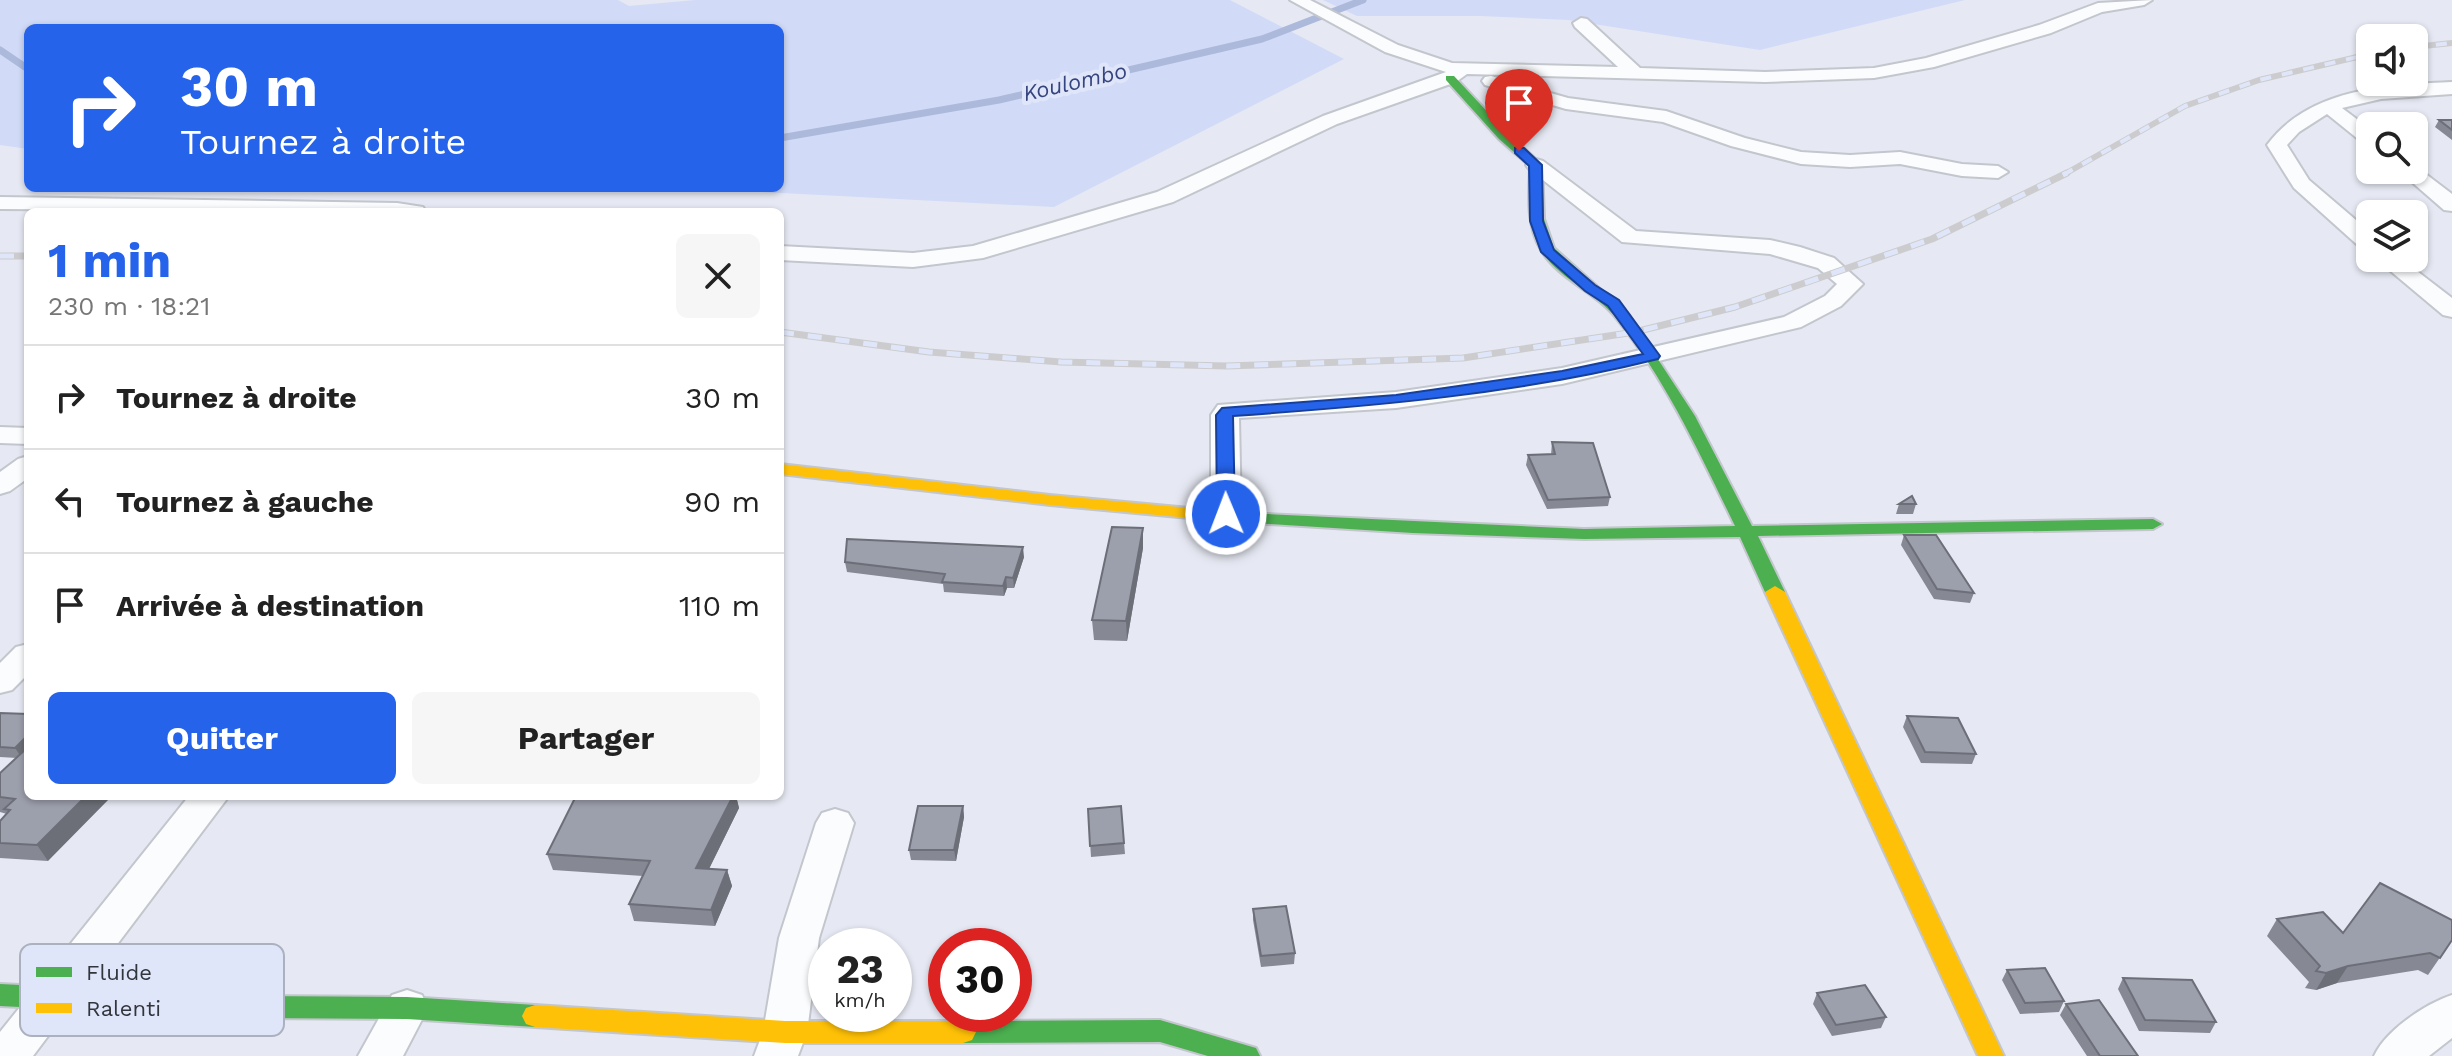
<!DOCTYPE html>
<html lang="fr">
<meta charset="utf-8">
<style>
:root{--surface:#fff;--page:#f6f6f6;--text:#222;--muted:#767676;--line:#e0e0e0;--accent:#2563eb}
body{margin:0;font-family:"Work Sans",sans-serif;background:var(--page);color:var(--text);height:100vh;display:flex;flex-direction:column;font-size:30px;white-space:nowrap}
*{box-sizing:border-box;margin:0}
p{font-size:26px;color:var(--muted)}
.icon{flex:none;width:44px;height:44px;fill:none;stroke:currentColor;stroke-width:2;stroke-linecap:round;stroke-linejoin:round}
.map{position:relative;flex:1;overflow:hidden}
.panel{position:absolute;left:24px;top:208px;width:760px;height:592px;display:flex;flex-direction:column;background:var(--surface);border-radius:12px;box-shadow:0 2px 6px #0004}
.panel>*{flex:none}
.banner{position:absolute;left:24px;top:24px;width:760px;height:168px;border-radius:12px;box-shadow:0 2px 6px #0004;background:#2563eb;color:#fff;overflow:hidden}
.buttons{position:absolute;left:2356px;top:24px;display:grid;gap:16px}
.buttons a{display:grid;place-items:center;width:72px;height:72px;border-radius:12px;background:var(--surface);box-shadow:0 2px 6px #0004;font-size:40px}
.speed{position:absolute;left:808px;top:928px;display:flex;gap:16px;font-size:40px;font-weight:700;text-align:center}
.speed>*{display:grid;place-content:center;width:104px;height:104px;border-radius:50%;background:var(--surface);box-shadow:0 2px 6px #0004;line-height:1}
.speed small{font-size:20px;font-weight:400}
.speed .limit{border:12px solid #d22;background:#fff;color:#111}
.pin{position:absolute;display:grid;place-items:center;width:68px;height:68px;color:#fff;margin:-82px -34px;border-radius:50% 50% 50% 0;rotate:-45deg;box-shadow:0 0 8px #0007}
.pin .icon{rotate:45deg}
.me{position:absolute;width:88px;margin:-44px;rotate:359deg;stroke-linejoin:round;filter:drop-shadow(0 0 6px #0008)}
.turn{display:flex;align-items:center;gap:28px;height:168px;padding:0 24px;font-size:36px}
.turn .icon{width:104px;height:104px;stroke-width:2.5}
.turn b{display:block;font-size:56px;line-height:68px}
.round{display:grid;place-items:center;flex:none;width:84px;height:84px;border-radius:12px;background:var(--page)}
.headline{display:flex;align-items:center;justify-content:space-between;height:136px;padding:0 24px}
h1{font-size:48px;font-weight:700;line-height:60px;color:var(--accent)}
.button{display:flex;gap:16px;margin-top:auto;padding:16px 24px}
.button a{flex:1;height:92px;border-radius:12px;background:var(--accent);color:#fff;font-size:32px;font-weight:700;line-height:92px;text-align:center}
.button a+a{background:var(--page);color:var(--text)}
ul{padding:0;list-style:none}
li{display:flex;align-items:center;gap:24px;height:104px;padding:0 24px;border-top:2px solid var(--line)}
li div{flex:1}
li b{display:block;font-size:30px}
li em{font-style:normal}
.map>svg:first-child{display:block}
.green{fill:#d1dbf7}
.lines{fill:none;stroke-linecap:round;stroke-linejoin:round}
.stream{stroke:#adb9db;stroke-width:7}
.street-casing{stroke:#c3c6cd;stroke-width:4}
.fast-casing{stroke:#c3c6cd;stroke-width:4}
.slow-casing{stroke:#c3c6cd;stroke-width:4}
.street{fill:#fbfcfd;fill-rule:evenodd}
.fast{fill:#4caf50;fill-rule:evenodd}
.slow{fill:#ffc107;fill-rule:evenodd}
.rail-far1-casing{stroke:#cccccf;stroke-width:6}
.rail-casing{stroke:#cccccf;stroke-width:7}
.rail-far1{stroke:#e0e6f9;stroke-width:4;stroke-dasharray:11;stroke-linecap:butt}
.rail{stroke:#e0e6f9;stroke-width:5;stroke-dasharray:14;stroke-linecap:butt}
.wall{fill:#868994}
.shaded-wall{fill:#6d6f78}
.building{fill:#9c9fac;stroke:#6d6f78;stroke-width:2}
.route{fill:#2563eb;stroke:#184099;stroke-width:2}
.labels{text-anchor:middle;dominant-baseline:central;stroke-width:8;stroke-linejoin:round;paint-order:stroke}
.far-water-label{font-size:22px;font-style:italic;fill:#36457f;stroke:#e0e6f9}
.key{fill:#e0e6f9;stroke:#acb1c0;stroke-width:2}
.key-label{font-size:22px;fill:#32353c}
</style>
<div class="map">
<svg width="2452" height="1056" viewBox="0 0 2452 1056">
<rect width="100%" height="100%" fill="#e6e9f3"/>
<path class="green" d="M0,0H618L629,6L695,0H1230L1344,59L1054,207L685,188H780V28H28V149L0,145Z
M1323,0H1965L1760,50L1568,20L1480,16H1357Z"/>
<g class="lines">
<path class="stream" d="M0,50L28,69
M780,138L999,100L1262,39L1363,0"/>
<g class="street-casing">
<path id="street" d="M1290,0H1310L1398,45L1452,63L1618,67L1575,27L1573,23L1581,18L1587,19L1640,68L1765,72L1874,68L1926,58L2039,25L2098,3L2152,0L2144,5L2102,12L2051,33L1934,67L1874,78L1765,82L1467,74L1456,82L1337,124L1173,202L983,258L913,267L780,260V246L913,253L973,246L1157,192L1323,116L1446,72L1385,52Z
M1491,76L1568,98L1666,111L1745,138L1801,152L1850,155L1900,152L1962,164L1998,166L2008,172L1998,178L1962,176L1900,164L1850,167L1801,164L1731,146L1663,122L1566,109L1485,85L1482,81L1485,77Z
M2452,82V94L2381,99L2342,108L2370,129V145L2363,143L2327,114L2299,132L2287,145L2309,180L2370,232V251L2362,249L2294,188L2267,145C2309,88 2387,85 2452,82Z
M1536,159L1543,161L1636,231L1770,240L1800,247L1834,258L1863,284L1841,306L1801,327L1562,384L1396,408L1239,418L1241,514L1236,520L1226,523L1216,520L1211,514V415L1218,405L1396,392L1562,368L1784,317L1825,296L1837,284L1818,268L1770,254L1622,242L1529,169L1526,165L1529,161Z
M2414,165L2452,194V211L2444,210L2398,170H2414Z
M0,197L397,203L423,207L426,212L0,209Z
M2375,258H2400L2452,298V317L2443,315Z
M0,427L28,428V444L0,443Z
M28,456V478L10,491L0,494V472L18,459Z
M28,644V674L12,690L0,693V663L16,647Z
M189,796H229L33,1056H0V1032Z
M835,809L848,813L854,823L819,938L807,1032L798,1056H754L763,1032L779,938L816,823L822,813Z
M407,990L422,995L428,1008L403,1056H358L392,995Z
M2452,995V1038L2429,1056H2374C2386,1030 2425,1004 2452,995Z"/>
</g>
<g class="fast-casing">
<path id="fast" d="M1446,76H1454L1507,133L1542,165L1544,219L1554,248L1629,315L1695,416L1752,526L2153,519L2162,524L2153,529L1758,536L1785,592L1775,598L1765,592L1740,537L1584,539L1413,533L1237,522L1234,518L1243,513L1584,529L1735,526C1701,456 1666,380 1617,319C1596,292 1558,279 1541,250C1526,225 1529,193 1530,166L1499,139L1446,80Z
M0,984L242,996L407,997L535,1005L544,1008L548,1016L544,1024L535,1027L407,1019L242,1018L0,1006Z
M1160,1020L1256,1048L1260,1056H1208L1160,1042L963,1043L954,1040L950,1032L954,1024L963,1021Z"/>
</g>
<g class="slow-casing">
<path id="slow" d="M780,464L1050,495L1243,513L1252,518L1243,523L1050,505L780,474Z
M1775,586L1785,592L2004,1056H1978L1765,592Z
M535,1005L785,1021H963L972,1024L976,1032L972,1040L963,1043H785L535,1027L526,1024L522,1016L526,1008Z"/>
</g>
<use href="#street" class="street"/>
<use href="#fast" class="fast"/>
<use href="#slow" class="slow"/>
<g class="rail-far1-casing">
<path id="rail-far1" d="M2414,47L2452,43
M2063,175L2185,106L2259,80L2370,54"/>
</g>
<g class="rail-casing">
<path id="rail" d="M0,256H28
M780,332L929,352L1061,362L1227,366L1463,358L1635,332L1735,307L1932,239L2067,173"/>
</g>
<use href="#rail-far1" class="rail-far1"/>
<use href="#rail" class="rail"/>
</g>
<path class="wall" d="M2439,120H2452V140L2435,127Z
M1552,442L1610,497L1608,506L1547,509L1526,465L1528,455H1551Z
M1899,504H1916L1913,514H1896Z
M1143,528V548L1127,641L1094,640L1092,620Z
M1904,535L1974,593L1970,603L1934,599L1901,545Z
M1024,557L1014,588H1007L1004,596L944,592L943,584L847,572L845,562Z
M0,713L28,714L48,861L0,858V821L7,814L0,812V773L17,758L0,757Z
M1907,716L1976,754L1972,764L1921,763L1903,727Z
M576,796H736L739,808L709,869L727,870L732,886L715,926L634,921L629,904L643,876L553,870L547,854Z
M963,806L964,817L956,861L911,860L909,850Z
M1121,806L1125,854L1091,857L1088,809Z
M1253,909L1295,953L1294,964L1261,967L1253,920Z
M2277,919L2343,933L2452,940L2428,975L2418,970L2337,983L2316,990L2305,988L2309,982L2267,936Z
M2007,970L2064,1001L2059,1012L2020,1014L2002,980Z
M2123,978L2216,1022L2210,1033L2139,1031L2118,989Z
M1817,993L1886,1017L1881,1028L1832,1036L1813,1004Z
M2066,1004L2138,1056H2087L2060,1015Z"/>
<path class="shaded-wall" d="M1143,528V548L1127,641L1126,621Z
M1023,547L1024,557L1014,588L1013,578Z
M1006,577L1007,588L1004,596L1003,586Z
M28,735V752L22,758L15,748Z
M86,796H112L48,861L37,845Z
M733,796H736L739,808L701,885L696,868Z
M963,806L964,817L956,861L954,850Z
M727,870L732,886L715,926L711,910Z
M2348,966L2337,983L2316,990L2326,973Z"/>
<path class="building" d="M2439,120H2452V130Z
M1552,442L1593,443L1610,497L1548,500L1528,455L1555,454Z
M1912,496L1916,504H1899Z
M1112,527L1143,528L1126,621L1092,620Z
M1904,535H1936L1974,593L1937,589Z
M847,539L1023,547L1013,578L1006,577L1003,586L942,582L945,574L845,562Z
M0,713L28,714V735L15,748L0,747Z
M1907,716L1958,718L1976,754L1925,752Z
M28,747V796H86L37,845L0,843V821L10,810L4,809L15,799L0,797V773Z
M576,796H733L696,868L727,870L711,910L629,904L650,861L547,854Z
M918,806H963L954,850H909Z
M1121,806L1124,843L1090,846L1088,809Z
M2380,883L2452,920V940L2440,958L2430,953L2348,966L2326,973L2316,971L2320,966L2277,919L2323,912L2343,933Z
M1286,906L1295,953L1261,956L1253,909Z
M2045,968L2064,1001L2025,1003L2007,970Z
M2123,978L2192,980L2216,1022L2145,1020Z
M1865,985L1886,1017L1836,1025L1817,993Z
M2099,1000L2138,1056H2100L2066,1004Z"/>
<path class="route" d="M1515,148H1524L1542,165L1543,221L1554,250L1595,285L1619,300L1660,356L1658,359C1518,394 1376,406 1233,416L1235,514L1226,520L1220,518L1217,514L1216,415L1222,408L1396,395L1562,371L1643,354L1608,306L1585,291L1541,252L1530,221L1529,166L1515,153Z"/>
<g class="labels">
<g class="far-water-label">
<text transform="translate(1075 82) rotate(-13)">Koulombo</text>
</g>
</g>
<rect x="20" y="944" width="264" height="92" rx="12" class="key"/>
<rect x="36" y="967" width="36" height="10" fill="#4caf50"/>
<rect x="36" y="1003" width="36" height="10" fill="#ffc107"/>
<g class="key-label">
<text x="86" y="980">Fluide</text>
<text x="86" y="1016">Ralenti</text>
</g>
</svg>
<div class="buttons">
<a><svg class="icon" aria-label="sound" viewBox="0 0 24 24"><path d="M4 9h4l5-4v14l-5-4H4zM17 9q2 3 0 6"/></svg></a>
<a><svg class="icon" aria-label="search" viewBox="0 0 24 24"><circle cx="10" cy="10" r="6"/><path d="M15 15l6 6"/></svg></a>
<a><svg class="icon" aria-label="layers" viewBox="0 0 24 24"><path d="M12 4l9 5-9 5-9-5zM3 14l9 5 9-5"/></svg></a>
</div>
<div class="speed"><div>23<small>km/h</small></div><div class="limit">30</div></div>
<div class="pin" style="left:1519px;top:151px;background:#d93025"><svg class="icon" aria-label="arrive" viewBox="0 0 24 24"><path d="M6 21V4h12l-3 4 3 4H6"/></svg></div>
<svg class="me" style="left:1226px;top:514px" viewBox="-20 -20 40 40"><circle r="17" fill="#2563eb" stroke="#fff" stroke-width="3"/><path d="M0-11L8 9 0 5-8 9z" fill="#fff"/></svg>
<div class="banner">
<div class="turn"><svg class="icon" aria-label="right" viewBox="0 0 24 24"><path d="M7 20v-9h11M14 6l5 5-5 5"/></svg><div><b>30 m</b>Tournez à droite</div></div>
</div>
<section class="panel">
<div class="headline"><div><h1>1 min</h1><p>230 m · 18:21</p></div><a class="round"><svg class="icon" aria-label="close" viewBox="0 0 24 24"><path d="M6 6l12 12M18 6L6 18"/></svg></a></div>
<ul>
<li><svg class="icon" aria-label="right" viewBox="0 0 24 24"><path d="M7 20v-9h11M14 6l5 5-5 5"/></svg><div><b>Tournez à droite</b></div><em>30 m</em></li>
<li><svg class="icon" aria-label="left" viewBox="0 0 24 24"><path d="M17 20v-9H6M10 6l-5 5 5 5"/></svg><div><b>Tournez à gauche</b></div><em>90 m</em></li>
<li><svg class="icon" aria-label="arrive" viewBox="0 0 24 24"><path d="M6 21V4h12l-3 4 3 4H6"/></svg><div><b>Arrivée à destination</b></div><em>110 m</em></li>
</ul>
<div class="button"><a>Quitter</a><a>Partager</a></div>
</section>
</div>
